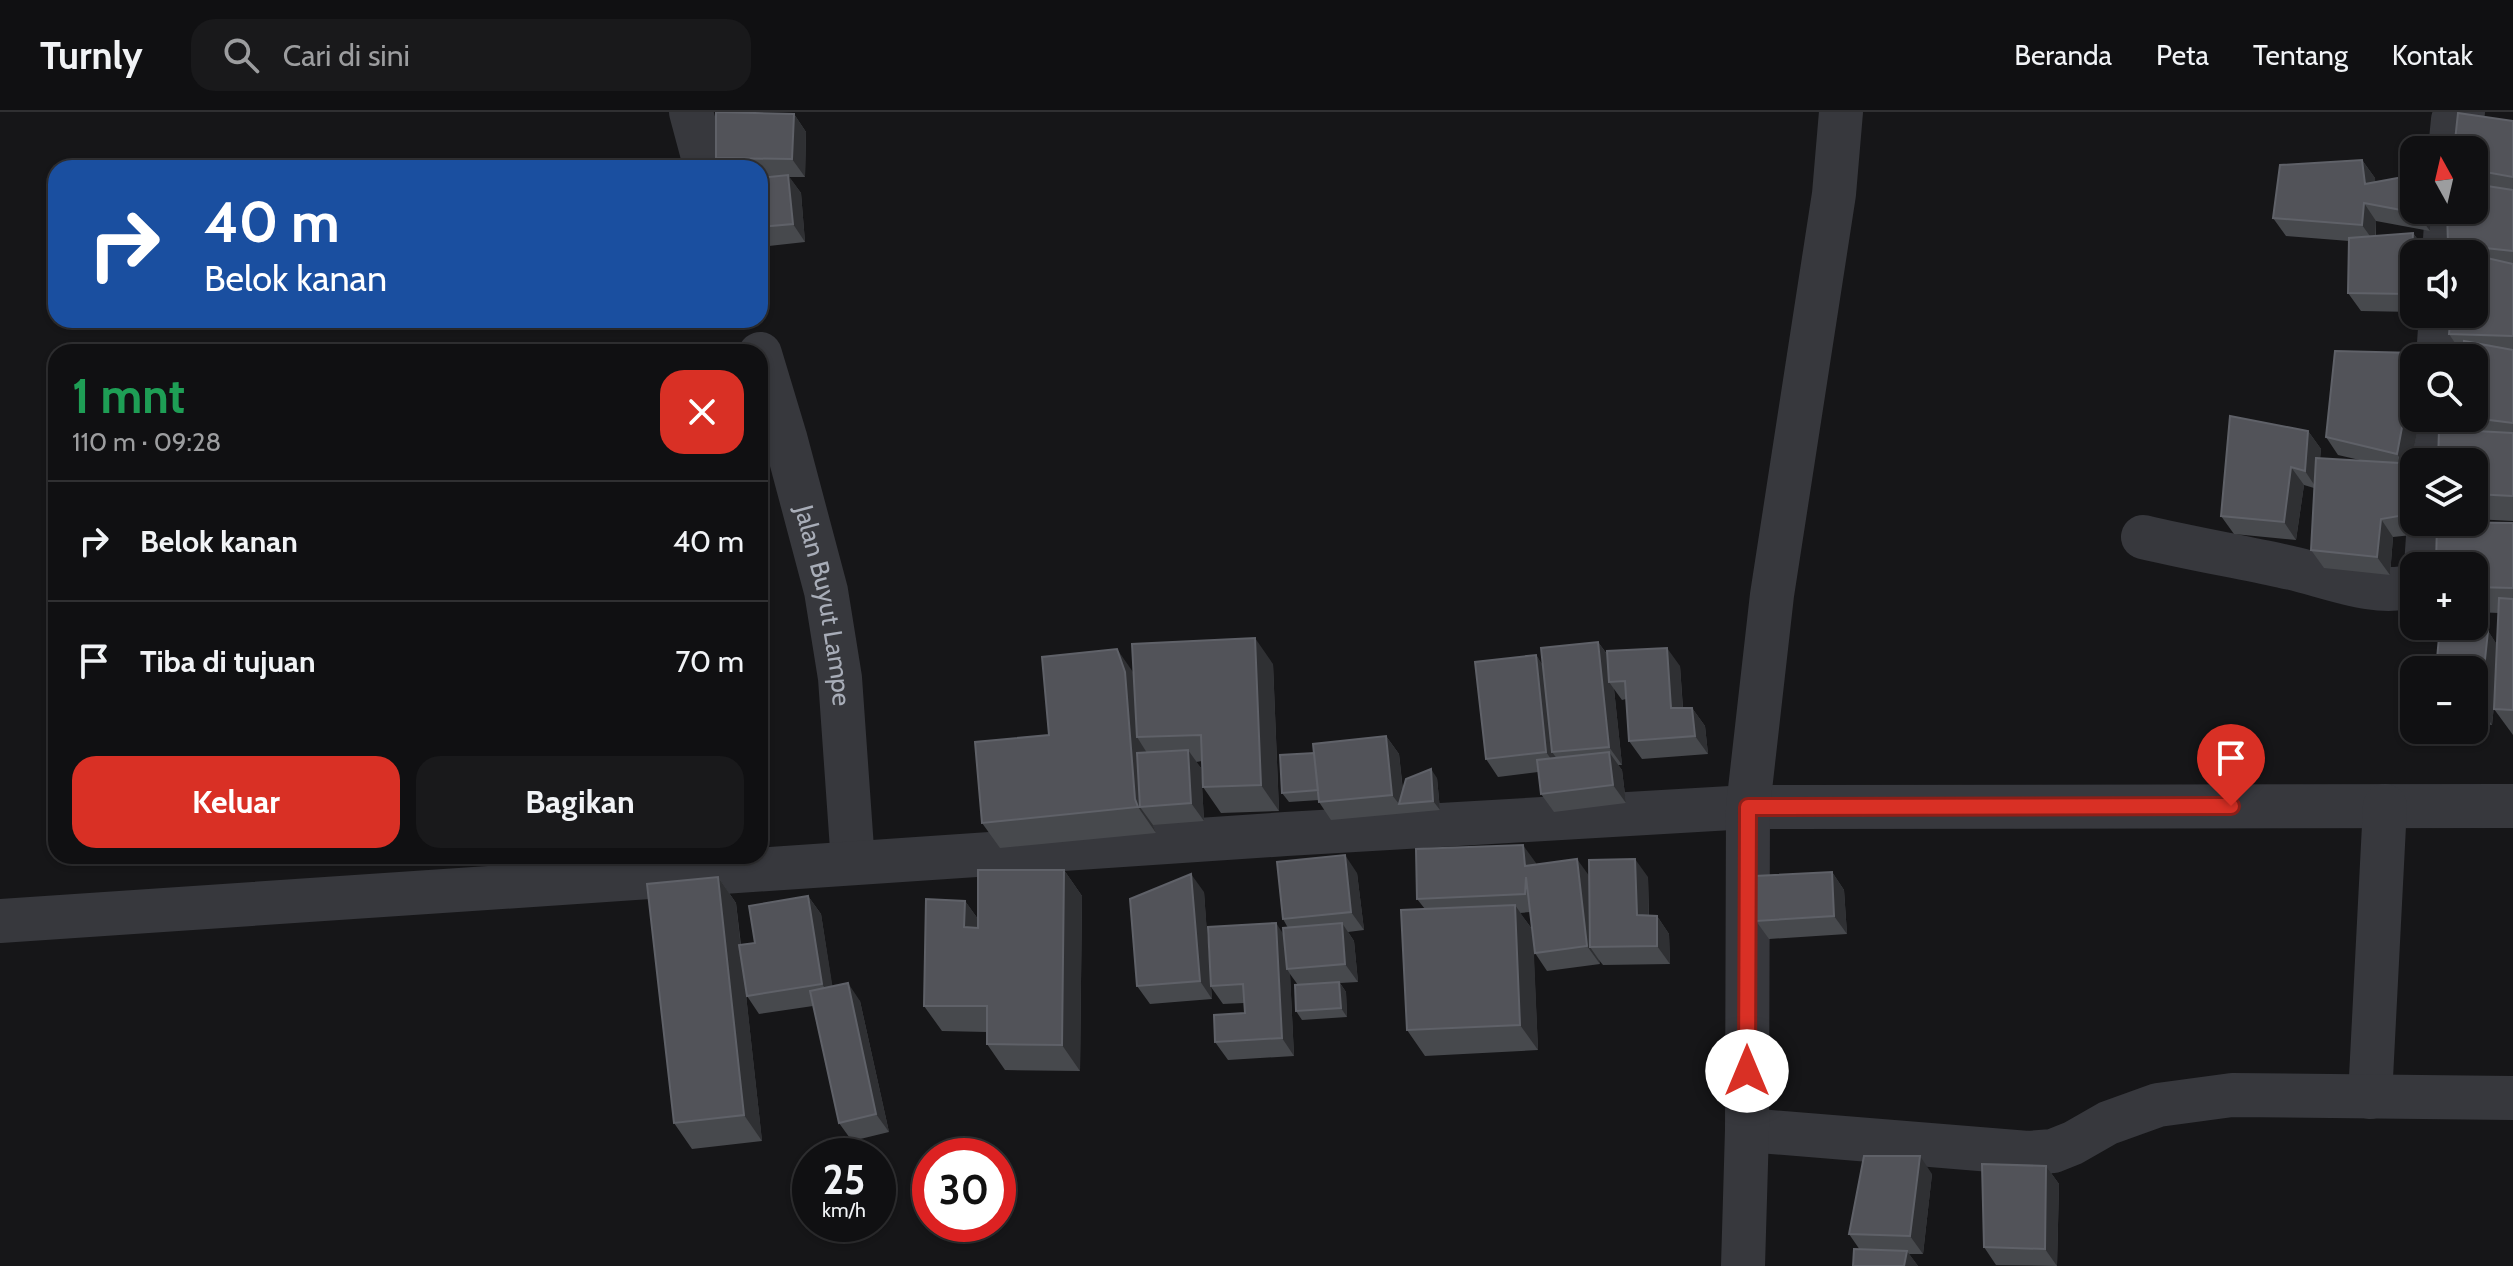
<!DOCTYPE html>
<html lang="id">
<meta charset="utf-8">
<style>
:root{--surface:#101012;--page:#19191b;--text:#f1f3f6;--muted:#9c9d9f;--line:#303032;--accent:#d93025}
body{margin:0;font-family:Cabin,sans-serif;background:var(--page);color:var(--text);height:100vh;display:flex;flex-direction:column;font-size:30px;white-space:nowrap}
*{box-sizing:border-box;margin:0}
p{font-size:26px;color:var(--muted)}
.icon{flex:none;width:44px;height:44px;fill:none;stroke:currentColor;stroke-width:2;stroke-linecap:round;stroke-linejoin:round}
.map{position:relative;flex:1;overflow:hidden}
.drawer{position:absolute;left:48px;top:232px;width:720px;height:520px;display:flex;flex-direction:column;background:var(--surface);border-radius:24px;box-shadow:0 2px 6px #0004,0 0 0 2px var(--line)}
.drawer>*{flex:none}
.hud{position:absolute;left:48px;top:48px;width:720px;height:168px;border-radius:24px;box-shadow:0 2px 6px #0004,0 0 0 2px var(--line);background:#1a4fa0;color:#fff;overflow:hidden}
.needle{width:52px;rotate:352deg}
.fabs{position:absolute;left:2400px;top:24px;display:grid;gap:16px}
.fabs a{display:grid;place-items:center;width:88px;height:88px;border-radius:16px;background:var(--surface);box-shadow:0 2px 6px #0004,0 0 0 2px var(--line);font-size:40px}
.speed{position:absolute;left:792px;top:1026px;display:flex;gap:16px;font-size:40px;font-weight:700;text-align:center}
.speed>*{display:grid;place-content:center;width:104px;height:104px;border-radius:50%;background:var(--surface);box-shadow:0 2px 6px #0004,0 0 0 2px var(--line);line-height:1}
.speed small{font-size:20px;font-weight:400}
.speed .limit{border:12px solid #d22;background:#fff;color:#111}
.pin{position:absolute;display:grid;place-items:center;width:68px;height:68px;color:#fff;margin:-82px -34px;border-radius:50% 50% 50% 0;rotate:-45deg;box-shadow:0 0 8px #0007}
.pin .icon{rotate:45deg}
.me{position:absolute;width:88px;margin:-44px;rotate:0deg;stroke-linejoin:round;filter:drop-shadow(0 0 6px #0008)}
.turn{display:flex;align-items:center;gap:28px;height:168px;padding:0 24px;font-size:36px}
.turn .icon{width:104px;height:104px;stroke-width:2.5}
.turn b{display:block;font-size:56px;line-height:68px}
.round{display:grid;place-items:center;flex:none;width:84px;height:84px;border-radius:24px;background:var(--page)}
.summary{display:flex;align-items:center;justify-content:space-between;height:136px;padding:0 24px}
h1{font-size:48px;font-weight:800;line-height:60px;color:#1e9e55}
.action{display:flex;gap:16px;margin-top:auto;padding:16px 24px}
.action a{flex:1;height:92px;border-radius:24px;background:var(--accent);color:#fff;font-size:32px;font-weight:800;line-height:92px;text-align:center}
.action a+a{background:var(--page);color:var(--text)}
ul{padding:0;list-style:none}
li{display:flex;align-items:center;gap:24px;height:120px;padding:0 24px;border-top:2px solid var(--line)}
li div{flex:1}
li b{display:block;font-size:30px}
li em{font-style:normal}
header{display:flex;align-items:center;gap:48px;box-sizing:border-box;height:112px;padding:0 40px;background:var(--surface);border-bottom:2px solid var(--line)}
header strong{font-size:38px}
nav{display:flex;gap:44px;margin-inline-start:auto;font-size:28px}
.search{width:560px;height:72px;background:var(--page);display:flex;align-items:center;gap:20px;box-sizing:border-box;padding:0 28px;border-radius:24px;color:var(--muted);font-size:30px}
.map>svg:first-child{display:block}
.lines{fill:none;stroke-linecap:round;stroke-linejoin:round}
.minor{stroke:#37383d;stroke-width:44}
.wall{fill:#47494d;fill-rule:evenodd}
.shaded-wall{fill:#2f3033}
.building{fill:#525359;stroke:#5f6168;stroke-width:2}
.route-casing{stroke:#8d1f18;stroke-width:20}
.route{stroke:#d93025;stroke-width:14}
.labels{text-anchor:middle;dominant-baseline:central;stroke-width:6;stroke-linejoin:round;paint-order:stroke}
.street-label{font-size:26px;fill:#a8adb8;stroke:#111113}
</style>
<header>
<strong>Turnly</strong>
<div class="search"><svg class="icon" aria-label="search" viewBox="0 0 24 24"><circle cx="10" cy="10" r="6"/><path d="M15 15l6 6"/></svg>Cari di sini</div>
<nav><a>Beranda</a><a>Peta</a><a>Tentang</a><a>Kontak</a></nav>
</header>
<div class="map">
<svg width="2513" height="1154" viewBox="0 0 2513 1154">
<rect width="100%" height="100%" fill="#161618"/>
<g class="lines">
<g class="minor">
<path d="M691,0L706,56"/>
<path d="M2450,38L2453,8L2463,0"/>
<path d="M2444,142L2447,98"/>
<path id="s1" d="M760,242L785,325L826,479L840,566L853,751"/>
<path d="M2438,246L2441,202"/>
<path d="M2432,350L2435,306"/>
<path d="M2143,425C2189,436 2236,444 2282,454C2320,461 2377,487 2414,473"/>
<path d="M2426,454L2429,410"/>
<path d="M0,809L1286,722L1748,695L2513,694"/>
<path d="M2370,985L2385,694"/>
<path d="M1747,1018L2028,1041L2053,1039L2073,1031L2108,1011L2158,993L2232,983L2513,986"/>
<path d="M1743,1154L1747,1018L1748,695L1772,483L1834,82L1841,0"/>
</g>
</g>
<path class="wall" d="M794,2L806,20L805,65H789L801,81L805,130L760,135V66L774,64H760V56H723L716,46Z
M2513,9V409L2474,407V350L2470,319L2461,306H2474L2464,240H2461L2449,222L2474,142H2455L2448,132L2474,98V38Z
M2362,48L2375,66V70L2414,98H2430V119L2376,109V124L2413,121L2426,139V142H2414V200L2361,199L2348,181L2349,129L2286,124L2273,106Z
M2416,241L2419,246H2414V306H2420L2409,360L2404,359L2412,369V423L2393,425L2390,463L2324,456L2311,438L2314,376L2304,373L2296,428L2234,422L2221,404L2308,319L2321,337L2320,347L2364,349L2338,343L2326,325Z
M2513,411V623L2494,597V593L2492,613L2474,611V558L2488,519L2497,533L2499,501L2474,500V454Z
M760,413L763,417L766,451H760Z
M760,460L770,549L760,550Z
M1598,530L1607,542L1680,554L1683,596H1692L1705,614L1708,642L1642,647L1629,629L1626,587L1622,588L1614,577L1622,653H1618L1622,658L1626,691L1554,700L1541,682L1538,660L1498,665L1486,647L1536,543L1543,554Z
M1273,552L1279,699L1221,701L1203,675L1202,649L1196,650L1201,656L1204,709L1153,713L1156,721L1000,736L982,711L1049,623L1134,561Z
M1386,624L1399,642L1403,678L1437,666L1440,698L1331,708L1319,690V688L1289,690L1282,681L1314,641Z
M1536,751V753L1589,765H1648L1649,804H1657L1669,822L1670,852L1603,853L1599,848L1600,852L1547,859L1535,841L1533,829L1538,938L1425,944L1407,918L1425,797L1417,787ZM1530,800L1532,817L1520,801Z
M1064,758L1082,784L1080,959L1005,958L987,932V920L942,919L924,894L965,789L978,807Z
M1832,760L1844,778L1847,822L1769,827L1756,809Z
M1357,761L1364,818L1348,820L1354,829L1358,870L1340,871L1346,880L1347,905L1302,908L1296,899L1298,873L1290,862L1294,944L1228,948L1215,930L1245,901L1244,891L1223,892L1211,875L1212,887L1150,892L1137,874L1204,780L1209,852L1284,822L1288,816L1283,807Z
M718,765L736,791L741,833L755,831L808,784L821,802L832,874L860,889L889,1020L852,1029L839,1011L813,894L759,902L747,884L745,874L762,1029L692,1037L674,1011Z
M2046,1054L2059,1072L2057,1154L1996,1153L1984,1135Z
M1932,1062L1923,1142H1909L1918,1154H1853L1860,1138L1849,1122Z"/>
<path class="shaded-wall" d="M794,2L806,20L805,65L792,47Z
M2362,48L2375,66L2378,90L2365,72Z
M788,63L801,81L805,130L793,112Z
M2364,91L2376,109L2375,131L2362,113Z
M2417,98H2430V119L2417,101Z
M2413,121L2426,139V142H2414V188L2410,182Z
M2414,252V306H2420L2409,360L2397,342Z
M2308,319L2321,337L2317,377L2305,359Z
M2399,351L2412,369V423L2399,404Z
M2291,355L2304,373L2296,428L2284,410Z
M2381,407L2393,425L2390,463L2377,445Z
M760,413L763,417L766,451L760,442Z
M760,460L761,461L770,549L760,534Z
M2488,519L2500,537L2492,613L2480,595Z
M1255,526L1273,552L1279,699L1261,673Z
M1598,530L1611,548L1609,570L1614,577L1622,653L1609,635Z
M1667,536L1680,554L1684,614L1671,596Z
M1117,537L1135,563L1137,625L1147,641L1140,695L1153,713L1156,721L1138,695L1135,687Z
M1536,543L1548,561L1552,640L1558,648L1559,658L1546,640Z
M1692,596L1705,614L1708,642L1695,624Z
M1386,624L1399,642L1404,691L1399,692L1392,683Z
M1188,638L1201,656L1204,709L1191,691Z
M1609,640L1622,658L1626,691L1613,673Z
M1431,657L1437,666L1440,698L1433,689Z
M1523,733L1536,751L1537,772L1525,754Z
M1345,743L1357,761L1364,818L1351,800Z
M1577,747L1590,765V835L1599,848L1600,852L1587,834Z
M1635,747L1648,765L1649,821L1637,803Z
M1064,758L1082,784L1080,959L1062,933Z
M1832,760L1844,778L1847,822L1834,804Z
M1191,762L1204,780L1212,887L1200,869Z
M718,765L736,791L762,1029L744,1003Z
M808,784L821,802L835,890L822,872Z
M965,789L983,814L982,841L964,815Z
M1515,793L1533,819L1538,938L1520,913Z
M1657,804L1669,822L1670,852L1657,834Z
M1276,811L1288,829L1287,857L1290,862L1294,944L1282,926Z
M1342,811L1354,829L1358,870L1345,852Z
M1339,870L1346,880L1347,905L1341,896Z
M848,871L860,889L889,1020L876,1002Z
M1920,1044L1932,1062L1923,1142L1910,1124Z
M2046,1054L2059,1072L2057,1154L2045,1137Z
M1907,1139L1918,1154H1904Z"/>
<path class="building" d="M716,0L794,2L792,47L716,46Z
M2458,1L2513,9V65L2474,58V38H2454Z
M2362,48L2365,72L2414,63V98H2417V101L2364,91L2362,113L2273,106L2280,53Z
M788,63L793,112L760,115V66Z
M2474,72L2513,78V139L2448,132L2447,98H2474Z
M2413,121L2410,182L2348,181L2349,126Z
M2474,143L2513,152V224L2449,222L2451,202H2474Z
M2464,229L2513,238V311L2474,306V246H2463Z
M2335,239L2416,241L2415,246H2414V252L2397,342L2326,325Z
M2230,304L2308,319L2305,359L2291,355L2284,410L2221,404Z
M2439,317L2513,321V384L2474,382V350H2438Z
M2316,346L2399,351V404L2381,407L2377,445L2311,438Z
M2437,410L2513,411V476L2474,475V454H2436Z
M2499,486L2513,487V598L2494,597Z
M2440,514L2488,519L2480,595H2474V558H2436Z
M1255,526L1261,673L1203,675L1201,623L1137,625L1132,532Z
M1598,530L1609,635L1552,640L1541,536Z
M1667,536L1671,596H1692L1695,624L1629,629L1625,569L1609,570L1607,539Z
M1117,537L1125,560L1135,687L1138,695L982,711L975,630L1049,623L1042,545Z
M1536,543L1546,640L1486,647L1475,550Z
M1386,624L1392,683L1319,690L1313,632Z
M1188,638L1191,691L1140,695L1137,641Z
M1609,640L1613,673L1541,682L1537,648Z
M1314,641L1318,678L1282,681L1280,643Z
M1431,657L1433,689L1399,692L1406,667Z
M1523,733L1525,754L1577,747L1587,834L1535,841L1526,765L1525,782L1417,787L1416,737Z
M1345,743L1351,800L1283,807L1277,750Z
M1635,747L1637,803L1657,804V834L1590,835L1589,748Z
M978,758H1064L1062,933L987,932V894H924L926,787L965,789L964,815L978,816Z
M1832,760L1834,804L1756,809L1755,764Z
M1191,762L1200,869L1137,874L1130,787Z
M718,765L744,1003L674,1011L647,772Z
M808,784L822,872L747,884L739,833L755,831L749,794Z
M1515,793L1520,913L1407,918L1401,798Z
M1276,811L1282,926L1215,930L1214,903L1245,901L1243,872L1211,874L1208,815Z
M1342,811L1345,852L1287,857L1283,816Z
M1339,870L1341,896L1296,899L1295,873Z
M848,871L876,1002L839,1011L810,879Z
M1864,1044H1920L1910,1124L1849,1122Z
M1982,1052L2046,1054L2045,1137L1984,1135Z
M1854,1137L1907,1139L1904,1154H1853Z"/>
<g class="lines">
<g class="route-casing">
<path id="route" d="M1747,959L1748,695L2231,694"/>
</g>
<use href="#route" class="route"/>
</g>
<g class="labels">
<g class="street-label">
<text stroke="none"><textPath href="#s1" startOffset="260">Jalan Buyut Lampe</textPath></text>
</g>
</g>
</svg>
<div class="fabs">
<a><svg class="needle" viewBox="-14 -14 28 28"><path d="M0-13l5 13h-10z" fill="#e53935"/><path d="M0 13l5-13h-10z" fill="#9c9d9f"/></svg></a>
<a><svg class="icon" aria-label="sound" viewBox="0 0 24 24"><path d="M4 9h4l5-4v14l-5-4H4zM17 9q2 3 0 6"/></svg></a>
<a><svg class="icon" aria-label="search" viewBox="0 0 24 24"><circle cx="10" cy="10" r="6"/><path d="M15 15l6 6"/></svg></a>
<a><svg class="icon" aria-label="layers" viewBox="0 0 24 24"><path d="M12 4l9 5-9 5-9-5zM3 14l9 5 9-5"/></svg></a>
<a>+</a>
<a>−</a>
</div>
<div class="speed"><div>25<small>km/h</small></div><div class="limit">30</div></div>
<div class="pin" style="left:2231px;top:694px;background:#d93025"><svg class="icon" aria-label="arrive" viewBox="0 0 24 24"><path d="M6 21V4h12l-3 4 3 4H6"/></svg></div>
<svg class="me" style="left:1747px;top:959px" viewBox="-20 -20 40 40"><circle r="19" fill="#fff"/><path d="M0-13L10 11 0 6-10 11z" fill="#d93025"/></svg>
<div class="hud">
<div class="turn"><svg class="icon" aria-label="right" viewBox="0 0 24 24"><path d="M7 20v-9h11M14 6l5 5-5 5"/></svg><div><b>40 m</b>Belok kanan</div></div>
</div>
<section class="drawer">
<div class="summary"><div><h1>1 mnt</h1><p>110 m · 09:28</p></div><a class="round" style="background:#d93025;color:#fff"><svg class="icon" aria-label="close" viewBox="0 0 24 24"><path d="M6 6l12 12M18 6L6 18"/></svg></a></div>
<ul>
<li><svg class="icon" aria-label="right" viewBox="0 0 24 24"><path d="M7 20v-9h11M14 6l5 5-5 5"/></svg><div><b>Belok kanan</b></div><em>40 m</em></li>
<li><svg class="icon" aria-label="arrive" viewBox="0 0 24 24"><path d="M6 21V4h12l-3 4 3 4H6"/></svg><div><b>Tiba di tujuan</b></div><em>70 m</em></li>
</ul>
<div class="action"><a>Keluar</a><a>Bagikan</a></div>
</section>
</div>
